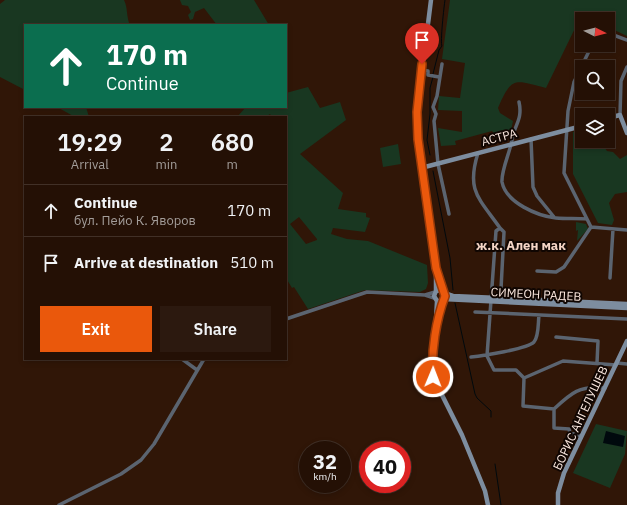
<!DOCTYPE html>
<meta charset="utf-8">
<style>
:root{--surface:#241005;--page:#2c190f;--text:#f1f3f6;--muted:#a39d9a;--line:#413027;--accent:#ea580c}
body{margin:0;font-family:"IBM Plex Sans",sans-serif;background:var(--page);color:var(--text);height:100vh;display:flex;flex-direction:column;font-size:15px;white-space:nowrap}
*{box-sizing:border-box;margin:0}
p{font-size:13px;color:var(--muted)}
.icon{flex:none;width:22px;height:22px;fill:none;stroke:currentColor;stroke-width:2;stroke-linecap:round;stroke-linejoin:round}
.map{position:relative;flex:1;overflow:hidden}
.drawer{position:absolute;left:24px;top:116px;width:263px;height:244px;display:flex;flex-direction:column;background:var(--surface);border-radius:0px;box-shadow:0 2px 6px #0003,0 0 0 1px var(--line)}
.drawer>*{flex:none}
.guide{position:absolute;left:24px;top:24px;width:263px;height:84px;border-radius:0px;box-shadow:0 2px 6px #0003,0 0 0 1px var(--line);background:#0b6e4f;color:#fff;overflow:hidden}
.needle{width:26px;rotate:96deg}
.controls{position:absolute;left:575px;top:12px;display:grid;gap:8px}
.controls a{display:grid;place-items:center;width:40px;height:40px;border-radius:0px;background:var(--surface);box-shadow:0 2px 6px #0003,0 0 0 1px var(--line);font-size:20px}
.speed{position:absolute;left:299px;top:441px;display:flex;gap:8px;font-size:20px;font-weight:700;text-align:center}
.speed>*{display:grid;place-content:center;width:52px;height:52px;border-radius:50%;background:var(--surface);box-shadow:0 2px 6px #0003,0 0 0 1px var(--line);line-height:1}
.speed small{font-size:10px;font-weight:400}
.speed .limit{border:6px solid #d22;background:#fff;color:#111}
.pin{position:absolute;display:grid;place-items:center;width:34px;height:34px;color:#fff;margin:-41px -17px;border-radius:50% 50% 50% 0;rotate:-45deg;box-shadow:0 0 4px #0007}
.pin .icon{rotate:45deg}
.me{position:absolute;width:44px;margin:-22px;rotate:1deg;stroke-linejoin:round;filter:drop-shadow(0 0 3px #0008)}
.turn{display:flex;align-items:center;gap:14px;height:84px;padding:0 16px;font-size:18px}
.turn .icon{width:52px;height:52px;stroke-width:2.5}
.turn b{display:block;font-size:28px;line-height:34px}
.eta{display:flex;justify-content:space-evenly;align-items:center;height:68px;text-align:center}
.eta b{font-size:24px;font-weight:600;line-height:28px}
.cta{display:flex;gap:8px;margin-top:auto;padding:8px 16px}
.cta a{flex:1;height:46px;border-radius:0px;background:var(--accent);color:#fff;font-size:16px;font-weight:600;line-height:46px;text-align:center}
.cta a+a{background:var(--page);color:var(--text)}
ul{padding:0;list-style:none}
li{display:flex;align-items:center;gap:12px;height:52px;padding:0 16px;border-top:1px solid var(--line)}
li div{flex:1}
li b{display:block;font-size:15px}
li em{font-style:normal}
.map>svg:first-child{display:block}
.green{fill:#193721;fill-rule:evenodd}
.water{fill:#00090d}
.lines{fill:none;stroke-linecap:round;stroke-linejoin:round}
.stream{stroke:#00090d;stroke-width:1}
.street{stroke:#5b6470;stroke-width:3.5}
.secondary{stroke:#7d8d9f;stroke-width:4.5}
.route-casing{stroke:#983908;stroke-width:10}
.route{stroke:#ea580c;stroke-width:7}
.labels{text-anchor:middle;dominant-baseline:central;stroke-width:4;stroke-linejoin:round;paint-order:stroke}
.street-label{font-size:12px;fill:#fbe8df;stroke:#100602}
.neighbourhood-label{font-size:13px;font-weight:bold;fill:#f4d5c6;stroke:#100602}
</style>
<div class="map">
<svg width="627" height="505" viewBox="0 0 627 505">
<rect width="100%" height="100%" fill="#301607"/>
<path class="green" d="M5,0H124C128,8 126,16 130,25H25V90L0,77V4Z
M180,0H254L269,25H217L204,8L195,12L193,19L190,20L188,15L191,12L188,6L182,5Z
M450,0H627V36L608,27V19H582V22L579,20L546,88C514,80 512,76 498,108L500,113L513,121L510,135L496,136L492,131L455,141L456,145L441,146L438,128L462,132V111L438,110L439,96L460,98L465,63L442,59Z
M308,87L320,108L340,102L346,120L300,154L343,193L338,209L366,213V217L370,218L365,232L333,228L331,234L347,239L368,241L427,265L428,283L426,289L420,292L365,290L308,309L294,287L292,288L286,278V117H272L270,114L266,117H237L246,107H286V93ZM299,217L317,239V240L306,244L290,224Z
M57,107H86L89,117H75Z
M582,129V141H594L595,143L600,141L607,151L613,152L620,159L627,155V192L615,194L609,203L614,220L612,225L598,223L573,174V132Z
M398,144L401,164L383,167L380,148Z
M576,222L586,224L588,229L577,241L578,230L576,231Z
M596,424L627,431L625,454L610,488L573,473Z"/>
<path class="water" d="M606,431L625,436L623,447L603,443Z"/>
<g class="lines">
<path class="stream" d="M433,74L439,50L442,46C440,43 444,6 445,0
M430,155L427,140L430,114V88L433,77
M433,171L450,258L453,290
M455,303L475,394L477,398L491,411V417
M495,464L501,505"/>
<path class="street" d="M608,33L627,40
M442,64L437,96L433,107L436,114L434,121L438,164L449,214
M422,70L428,71V75L439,77
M519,102C523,120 514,125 512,140C510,152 501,171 502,182C506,203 538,216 556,218C567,219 577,218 587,219
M620,115L621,81L627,67
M531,139L533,187L537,196L554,217
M478,153C466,191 479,198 500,228
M591,227L564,173L568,111L574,82L592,45
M591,227L627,230
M537,271L556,272L564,267L591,227
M610,278L613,229
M501,289L504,232L500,228L496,231L487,356L494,370H516L524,378L523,406L554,409V428L569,429L570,433L581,436
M425,295L435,292
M475,312L627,319
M286,319L367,292L425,295L434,298
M556,337L598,341L597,363
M471,357C482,356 527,349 534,342C539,336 538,323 539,315
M182,359L197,370
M617,363L627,364
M524,378L563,361L616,365
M554,409C571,393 580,385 605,388
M59,505L121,474L141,460L154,444L204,359"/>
<path class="secondary" d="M431,0L418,104L417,130L436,268V291L434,296L437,301H442L444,298V293L440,290L436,291
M608,118L620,115L627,133
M421,168L582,126
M438,276L443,291
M444,293L453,296L627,304
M443,299L627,308
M437,301L433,377L462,435L485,491L488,505
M438,317L442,301
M558,505V493L564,473L627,341"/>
</g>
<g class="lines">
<g class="route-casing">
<path id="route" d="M422,64L417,112L418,139L436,268L445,296C436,320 431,351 433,377"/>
</g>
<use href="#route" class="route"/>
</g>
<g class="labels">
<g class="street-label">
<text transform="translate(499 137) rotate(-15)">АСТРА</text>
<text transform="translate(536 294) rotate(3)">СИМЕОН РАДЕВ</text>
<text transform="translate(580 418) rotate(-65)">БОРИС АНГЕЛУШЕВ</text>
</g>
<g class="neighbourhood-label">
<text x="521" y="245">ж.к. Ален мак</text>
</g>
</g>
</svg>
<div class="controls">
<a><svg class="needle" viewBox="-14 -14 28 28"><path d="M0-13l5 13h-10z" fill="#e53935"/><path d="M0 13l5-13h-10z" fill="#a39d9a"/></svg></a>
<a><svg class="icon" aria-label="search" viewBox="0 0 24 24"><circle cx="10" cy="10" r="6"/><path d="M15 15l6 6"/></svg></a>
<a><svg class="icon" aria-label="layers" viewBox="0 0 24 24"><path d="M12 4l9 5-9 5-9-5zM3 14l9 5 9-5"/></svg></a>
</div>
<div class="speed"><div>32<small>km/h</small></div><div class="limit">40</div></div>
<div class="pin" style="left:422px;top:64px;background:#d93025"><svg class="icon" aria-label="arrive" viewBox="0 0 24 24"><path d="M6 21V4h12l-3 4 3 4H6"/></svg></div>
<svg class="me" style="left:433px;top:377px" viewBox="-20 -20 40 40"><circle r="17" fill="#ea580c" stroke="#fff" stroke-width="3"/><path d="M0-11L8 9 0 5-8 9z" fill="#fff"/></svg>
<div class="guide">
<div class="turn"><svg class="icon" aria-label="ahead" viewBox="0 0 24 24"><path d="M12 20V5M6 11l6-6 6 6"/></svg><div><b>170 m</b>Continue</div></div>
</div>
<section class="drawer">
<div class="eta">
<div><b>19:29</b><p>Arrival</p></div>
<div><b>2</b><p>min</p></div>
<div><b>680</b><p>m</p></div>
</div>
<ul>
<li><svg class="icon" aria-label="ahead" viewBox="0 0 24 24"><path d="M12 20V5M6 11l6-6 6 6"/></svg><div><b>Continue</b><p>бул. Пейо К. Яворов</p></div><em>170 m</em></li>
<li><svg class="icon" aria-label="arrive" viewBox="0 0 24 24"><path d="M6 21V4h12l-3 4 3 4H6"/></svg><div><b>Arrive at destination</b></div><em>510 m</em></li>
</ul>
<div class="cta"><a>Exit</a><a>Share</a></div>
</section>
</div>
